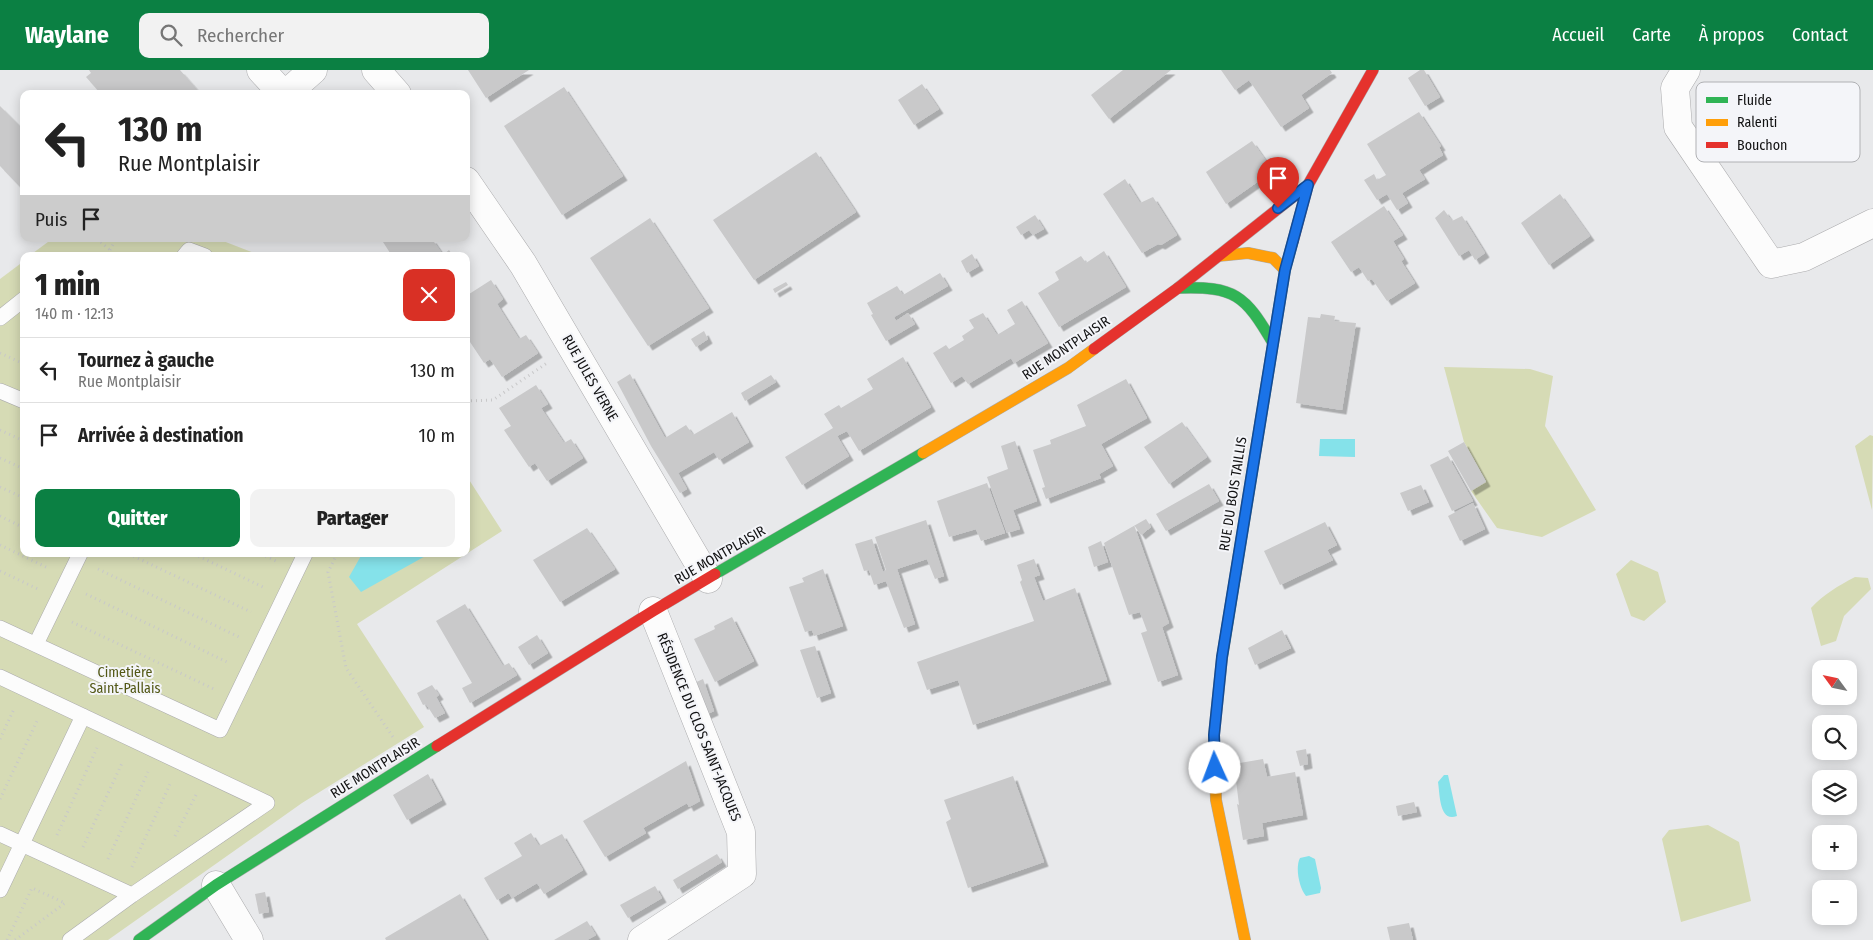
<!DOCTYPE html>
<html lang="fr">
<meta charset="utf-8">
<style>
:root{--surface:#fff;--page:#f2f2f2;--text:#222;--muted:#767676;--line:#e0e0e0;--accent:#0b8043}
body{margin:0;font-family:"Fira Sans Condensed",sans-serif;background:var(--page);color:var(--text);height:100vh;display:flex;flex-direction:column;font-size:19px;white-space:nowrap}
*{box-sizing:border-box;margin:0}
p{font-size:16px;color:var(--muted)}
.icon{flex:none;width:28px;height:28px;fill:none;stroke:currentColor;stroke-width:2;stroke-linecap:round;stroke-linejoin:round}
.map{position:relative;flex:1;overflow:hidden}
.sheet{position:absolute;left:20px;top:182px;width:450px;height:305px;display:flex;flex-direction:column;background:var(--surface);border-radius:10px;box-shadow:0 2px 12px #0003}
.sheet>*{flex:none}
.guide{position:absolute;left:20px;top:20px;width:450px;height:152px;border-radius:10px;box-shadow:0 2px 12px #0003;background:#fff;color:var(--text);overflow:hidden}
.needle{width:32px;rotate:303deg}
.tools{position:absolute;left:1812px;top:590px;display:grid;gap:10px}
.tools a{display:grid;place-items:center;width:45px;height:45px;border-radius:10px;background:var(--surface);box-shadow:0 2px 12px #0003;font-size:25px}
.pin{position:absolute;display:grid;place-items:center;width:42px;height:42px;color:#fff;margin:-51px -21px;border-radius:50% 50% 50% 0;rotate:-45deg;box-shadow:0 0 5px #0007}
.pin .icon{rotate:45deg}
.me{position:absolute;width:55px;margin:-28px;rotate:358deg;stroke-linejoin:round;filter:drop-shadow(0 0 4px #0008)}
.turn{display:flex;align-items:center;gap:18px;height:105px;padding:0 15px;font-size:22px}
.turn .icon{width:65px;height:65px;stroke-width:2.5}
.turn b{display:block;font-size:35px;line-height:42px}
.then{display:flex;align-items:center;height:48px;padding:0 15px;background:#0003;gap:10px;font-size:19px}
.round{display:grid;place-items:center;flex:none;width:52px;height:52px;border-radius:10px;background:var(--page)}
.summary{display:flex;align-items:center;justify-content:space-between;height:85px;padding:0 15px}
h1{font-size:30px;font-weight:800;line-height:38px}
.primary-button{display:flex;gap:10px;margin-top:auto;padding:10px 15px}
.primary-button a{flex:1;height:58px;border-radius:10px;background:var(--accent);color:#fff;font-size:20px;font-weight:800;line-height:58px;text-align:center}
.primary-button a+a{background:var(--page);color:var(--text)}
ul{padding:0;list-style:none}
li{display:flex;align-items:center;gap:15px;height:65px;padding:0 15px;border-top:1px solid var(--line)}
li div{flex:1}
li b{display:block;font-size:19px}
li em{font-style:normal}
header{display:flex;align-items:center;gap:30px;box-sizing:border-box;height:70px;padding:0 25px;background:var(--accent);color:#fff}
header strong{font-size:24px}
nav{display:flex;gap:28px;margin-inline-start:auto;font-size:18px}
.search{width:350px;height:45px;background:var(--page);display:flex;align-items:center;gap:12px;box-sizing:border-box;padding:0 18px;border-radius:10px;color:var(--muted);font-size:19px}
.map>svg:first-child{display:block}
.green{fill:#d6dbb5}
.water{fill:#85e2ea}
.building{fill:#c9c9ca;filter:url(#shadow)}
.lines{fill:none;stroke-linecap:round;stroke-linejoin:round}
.lane-casing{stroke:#ababad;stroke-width:16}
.street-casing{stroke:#ababad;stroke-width:29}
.fast-casing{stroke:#ababad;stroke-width:12}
.slow-casing{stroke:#ababad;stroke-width:12}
.jam-casing{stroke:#ababad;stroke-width:12}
.path{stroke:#c8c8c9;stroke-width:3;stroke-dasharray:1 4;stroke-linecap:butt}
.lane{stroke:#fcfcfc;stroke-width:15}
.street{stroke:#fcfcfc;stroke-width:28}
.fast{stroke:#30b455;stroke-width:11}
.slow{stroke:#ff9f0a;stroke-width:11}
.jam{stroke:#e5322d;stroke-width:11}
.route-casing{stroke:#114b97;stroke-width:12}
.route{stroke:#1a73e8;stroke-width:9}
.labels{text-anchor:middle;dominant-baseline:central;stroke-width:4;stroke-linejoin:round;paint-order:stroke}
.street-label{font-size:14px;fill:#111112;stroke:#f4f5f9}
.park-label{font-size:14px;fill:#535816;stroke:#f4f5f9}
.key{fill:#f4f5f9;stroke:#b0b1b4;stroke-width:1}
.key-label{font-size:14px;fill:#111112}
</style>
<header>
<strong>Waylane</strong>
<div class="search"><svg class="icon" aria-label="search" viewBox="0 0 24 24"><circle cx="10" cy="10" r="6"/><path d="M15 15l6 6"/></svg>Rechercher</div>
<nav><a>Accueil</a><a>Carte</a><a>À propos</a><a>Contact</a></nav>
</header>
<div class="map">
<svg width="1873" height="870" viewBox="0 0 1873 870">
<defs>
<filter id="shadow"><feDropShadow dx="4.5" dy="4.5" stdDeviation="0" flood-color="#0004"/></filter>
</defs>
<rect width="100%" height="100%" fill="#e8e9eb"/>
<path class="green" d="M52,169H218L262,186H29Z
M24,191V484H466V405L502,461L357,554L424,657L302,733L108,870H0V209Z
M1444,297L1530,299L1553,306L1545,356L1596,440L1542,467L1497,458L1471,421L1486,411L1464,372Z
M1870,365L1873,366L1872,440L1855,376Z
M1631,490L1658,502L1666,532L1644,551L1631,546L1616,504Z
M1855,507L1868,508L1871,519L1844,546L1836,571L1821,576L1811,538C1824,524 1838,516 1855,507Z
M1708,755L1739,772L1751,831L1681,852L1662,769L1669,760Z"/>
<path class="water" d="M1320,369H1355V387L1319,386Z
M362,484H429L361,522L349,507Z
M1444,705H1448L1457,746C1439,753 1440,724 1438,712Z
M1309,786L1315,789L1321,818L1320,823L1306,826C1299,818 1295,797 1300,788Z"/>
<path class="building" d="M89,0H180L201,24H101L86,7L91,3Z
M468,0H529L486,28Z
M1123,0H1171L1109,49L1091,25Z
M1221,0H1330L1332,3L1301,25L1309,38L1281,57L1249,10L1235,20Z
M1420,0H1424L1440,27L1425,36L1408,8Z
M922,14L939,39L914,55L898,30Z
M564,17L623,106L562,145L504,56Z
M0,36L24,60V115L21,118L0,96Z
M1419,42L1441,76L1439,77L1443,85L1419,100L1425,109L1402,123L1408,133L1397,140L1387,124L1377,130L1364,110L1374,104L1377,110L1386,105L1367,74Z
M1252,71L1273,101L1226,134L1206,102Z
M816,82L856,142L754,210L713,150Z
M1125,109L1140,133L1153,127L1177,165L1161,175L1158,174L1142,183L1103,124Z
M1560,124L1590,166L1549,195L1521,153Z
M1384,136L1403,165L1393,171L1404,189L1401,191L1415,213L1387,231L1372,209L1368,211L1359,197L1351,202L1331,172Z
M1444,140L1452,151L1462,146L1485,183L1475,190L1469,180L1459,186L1435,148Z
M1035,145L1044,159L1033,165L1029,160L1021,165L1016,157Z
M650,148L709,238L648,276L590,188Z
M388,169H432L443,185L449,180L453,186H392L383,172Z
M1104,181L1126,217L1059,257L1038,223L1059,210L1055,202L1081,186L1086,193Z
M972,184L979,196L967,203L961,191Z
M940,203L948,216L894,247L896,251L908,243L915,254L886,271L871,245L873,244L867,233L897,216L903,225Z
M491,210L503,229L497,234L519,269L526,265L538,283L502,307L490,289L484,293L466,266V226Z
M786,212L788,215L775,223L773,219Z
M1022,231L1048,273L1014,293L1011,288L968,314L962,306L951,313L933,283L946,275L949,279L964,270L962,266L974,258L969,250L983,243L997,265L1015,254L1007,240Z
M1321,244L1335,246L1334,251L1356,253L1342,340L1296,333L1308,247L1320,248Z
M704,261L708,269L696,277L691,269Z
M903,287L931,337L859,381L847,361L837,366L849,386L802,415L785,387L833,358L824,344L839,335L841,338L873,319L867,309Z
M630,304L665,368L686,355L693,365L732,342L749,372L719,390L714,382L678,403L687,419L680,423L651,376L617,312Z
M771,305L776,312L745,331L741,323Z
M1126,309L1147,348L1101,374L1113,396L1099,404L1101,408L1046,429L1042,418L1045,417L1033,380L1051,374L1050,370L1086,356L1077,335Z
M536,315L548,334L541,338L564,373L571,369L583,388L547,411L535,393L529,397L504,360L511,356L499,338Z
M1182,352L1207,387L1169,414L1144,377Z
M1015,371L1037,431L1013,440L1020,459L1007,463L987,407L1008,399L1001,376Z
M1464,372L1486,412L1471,421L1448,381Z
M1448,386L1473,431L1452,441L1430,395Z
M987,413L1005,463L981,471L976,459L949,467L937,431Z
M1209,414L1219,431L1166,461L1156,444Z
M1421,415L1429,432L1408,441L1400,423Z
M1473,433L1485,459L1460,471L1448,446Z
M1146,449L1151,457L1141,465L1134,455L1169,553L1162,557L1178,605L1158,612L1141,563L1147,561L1140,542L1129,545L1104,473L1109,470Z
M926,450L944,506L935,509L927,489L897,499L915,554L904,558L886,511L874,515L869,500L864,501L855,474L872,469L883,502L886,500L875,467Z
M1325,452L1337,475L1327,480L1333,490L1280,515L1264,481Z
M587,458L615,499L560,532L533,490Z
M1101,471L1108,492L1094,497L1088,477Z
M1034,489L1040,505L1034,507L1043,531L1075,518L1107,610L973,655L958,610L927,620L917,592L1034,551L1020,512L1022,510L1017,495Z
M823,499L843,556L814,566L812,560L805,562L789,517L804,512L802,508Z
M465,534L503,596L509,593L517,605L470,633L462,618L472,613L436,551Z
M732,547L754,591L715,612L694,569L713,560L715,559L714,556Z
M1282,560L1291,578L1255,595L1248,578Z
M537,565L548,583L529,595L518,577Z
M815,576L831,623L817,628L800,580Z
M703,609L714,641L703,646L692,614Z
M432,615L439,625L436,627L445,643L435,648L426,634L423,635L417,623Z
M1306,679L1308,694L1300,696L1296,681Z
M1263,689L1267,707L1295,702L1303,745L1262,753L1264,766L1243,770L1237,734L1239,735L1234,694Z
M686,691L700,731L689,737L687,733L643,758L646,763L605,787L583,751Z
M428,704L442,730L407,750L393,725Z
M1013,706L1044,792L968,818L946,752L951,749L944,730Z
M1414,732L1417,742L1398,746L1396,736Z
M531,763L539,776L562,764L583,800L544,824L537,813L512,828L509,823L497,830L484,808L522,786L514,773Z
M717,784L722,792L678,819L673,810Z
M655,816L662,828L628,848L620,835Z
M265,822L269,842L259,844L255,824Z
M460,824L487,870H386L385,868Z
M587,851L596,865L587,870H554Z
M1409,853L1413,870H1390L1387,857Z"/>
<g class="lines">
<g class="lane-casing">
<path id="lane" d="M184,186L189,180L205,186
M0,248L24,229
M0,321L24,331
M0,558L220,660L305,484
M36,574L80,484
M0,607L267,733L132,825L70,870
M0,764L132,825
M0,820L83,646"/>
</g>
<g class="street-casing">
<path id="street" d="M261,0L283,24
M376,0L397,24
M1686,0L1675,18L1678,57L1771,194L1804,187L1873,153
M286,24L313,0
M466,111L523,194L708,509
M216,815L249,870
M642,870L742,804L741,762L653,541"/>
</g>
<g class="fast-casing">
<path id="fast" d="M1178,218C1235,216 1245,225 1273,273
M715,504L923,383
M1222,588L1285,200L1293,171
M139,870L216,815L437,676"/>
</g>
<g class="slow-casing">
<path id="slow" d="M1218,186L1248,183L1273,188L1285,200
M923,383L1068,298L1094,279
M1222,588L1214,665L1216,730L1245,870"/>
</g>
<g class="jam-casing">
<path id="jam" d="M1293,171L1308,115L1373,0
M1094,279L1178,218L1308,115
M437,676L653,541L715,504"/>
</g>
<path class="path" d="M97,169L110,180L111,186
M110,180L116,169
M0,283L24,294
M466,331L493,330L547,293
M0,360L24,371
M0,388L24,399
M0,417L24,428
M0,446L24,458
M0,475L48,498
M129,484L251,542
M194,484L263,517
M261,484L276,491
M337,484L328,502L346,598L395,670
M98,499L239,567
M0,501L38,519
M86,524L227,592
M72,552L214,619
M0,669L14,639
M0,729L37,651
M57,765L97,678
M175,766L196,725
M83,777L123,691
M108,789L148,702
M132,797L171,712
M7,870L32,818L65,833L15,870"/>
<use href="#lane" class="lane"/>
<use href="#street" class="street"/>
<use href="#fast" class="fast"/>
<use href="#slow" class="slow"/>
<use href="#jam" class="jam"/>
</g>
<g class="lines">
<g class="route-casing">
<path id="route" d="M1215,698L1214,665L1222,587L1285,200L1308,115L1278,138"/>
</g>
<use href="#route" class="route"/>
</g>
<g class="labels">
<g class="street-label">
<text transform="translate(1066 278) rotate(-34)">RUE MONTPLAISIR</text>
<text transform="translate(590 308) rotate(60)">RUE JULES VERNE</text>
<text transform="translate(1233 424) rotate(-81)">RUE DU BOIS TAILLIS</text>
<text transform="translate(720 485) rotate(-30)">RUE MONTPLAISIR</text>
<text transform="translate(699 657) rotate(68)">RÉSIDENCE DU CLOS SAINT-JACQUES</text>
<text transform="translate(375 698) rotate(-32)">RUE MONTPLAISIR</text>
</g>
<g class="park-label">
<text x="125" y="602">Cimetière<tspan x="125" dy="16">Saint-Pallais</tspan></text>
</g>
</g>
<rect x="1696" y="12" width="164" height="80" rx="8" class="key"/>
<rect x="1706" y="27" width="22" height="6" fill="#30b455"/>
<rect x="1706" y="49" width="22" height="7" fill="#ff9f0a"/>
<rect x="1706" y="72" width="22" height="6" fill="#e5322d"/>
<g class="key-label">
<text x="1737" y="35">Fluide</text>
<text x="1737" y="57">Ralenti</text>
<text x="1737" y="80">Bouchon</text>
</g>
</svg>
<div class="tools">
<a><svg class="needle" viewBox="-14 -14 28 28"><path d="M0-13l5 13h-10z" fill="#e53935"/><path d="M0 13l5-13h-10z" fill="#767676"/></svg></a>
<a><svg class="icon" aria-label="search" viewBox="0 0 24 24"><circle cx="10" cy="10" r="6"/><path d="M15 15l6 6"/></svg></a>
<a><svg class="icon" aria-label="layers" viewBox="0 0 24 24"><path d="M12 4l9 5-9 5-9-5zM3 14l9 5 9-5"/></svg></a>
<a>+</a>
<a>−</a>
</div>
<div class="pin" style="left:1278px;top:138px;background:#d93025"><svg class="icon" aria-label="arrive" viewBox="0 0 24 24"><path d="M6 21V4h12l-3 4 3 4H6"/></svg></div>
<svg class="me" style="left:1215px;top:698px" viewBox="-20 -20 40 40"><circle r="19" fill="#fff"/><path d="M0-13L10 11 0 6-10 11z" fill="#1a73e8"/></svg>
<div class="guide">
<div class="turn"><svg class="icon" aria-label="left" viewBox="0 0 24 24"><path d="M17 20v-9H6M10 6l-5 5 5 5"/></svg><div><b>130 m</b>Rue Montplaisir</div></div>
<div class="then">Puis<svg class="icon" aria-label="arrive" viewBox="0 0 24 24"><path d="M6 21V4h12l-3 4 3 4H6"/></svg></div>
</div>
<section class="sheet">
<div class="summary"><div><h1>1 min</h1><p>140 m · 12:13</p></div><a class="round" style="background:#d93025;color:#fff"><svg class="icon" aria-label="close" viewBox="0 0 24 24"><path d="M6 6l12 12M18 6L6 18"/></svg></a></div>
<ul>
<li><svg class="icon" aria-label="left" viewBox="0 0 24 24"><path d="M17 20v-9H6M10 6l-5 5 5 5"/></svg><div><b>Tournez à gauche</b><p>Rue Montplaisir</p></div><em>130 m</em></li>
<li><svg class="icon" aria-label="arrive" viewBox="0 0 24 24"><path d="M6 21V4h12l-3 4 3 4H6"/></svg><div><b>Arrivée à destination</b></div><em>10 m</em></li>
</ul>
<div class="primary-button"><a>Quitter</a><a>Partager</a></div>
</section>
</div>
